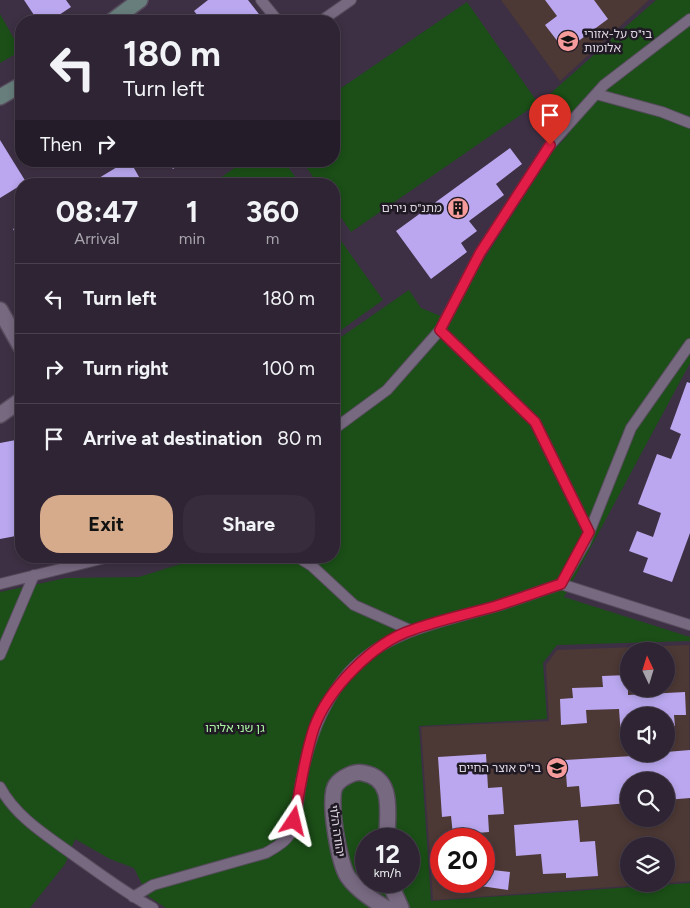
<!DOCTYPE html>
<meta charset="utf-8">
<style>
:root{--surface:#2e2433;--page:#362c3b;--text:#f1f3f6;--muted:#a7a4ac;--line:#49414e;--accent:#d6ab8b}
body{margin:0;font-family:Figtree,"Noto Sans Hebrew",sans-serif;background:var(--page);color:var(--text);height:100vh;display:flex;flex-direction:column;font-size:19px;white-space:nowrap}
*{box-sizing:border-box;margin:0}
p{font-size:16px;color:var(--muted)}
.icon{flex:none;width:28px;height:28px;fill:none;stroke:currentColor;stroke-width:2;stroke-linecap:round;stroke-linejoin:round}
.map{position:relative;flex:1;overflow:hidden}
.panel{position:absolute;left:15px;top:178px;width:325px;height:385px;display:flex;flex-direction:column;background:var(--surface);border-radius:20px;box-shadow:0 2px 8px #0003,0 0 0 1px var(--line)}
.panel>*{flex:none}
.banner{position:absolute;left:15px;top:15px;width:325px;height:152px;border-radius:20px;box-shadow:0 2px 8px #0003,0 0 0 1px var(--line);background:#2e2433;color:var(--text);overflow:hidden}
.needle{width:32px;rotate:356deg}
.controls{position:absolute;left:620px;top:642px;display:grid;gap:10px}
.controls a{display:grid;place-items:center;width:55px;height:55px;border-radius:50%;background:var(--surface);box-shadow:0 2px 8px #0003,0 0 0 1px var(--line);font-size:25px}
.speed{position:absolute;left:355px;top:828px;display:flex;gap:10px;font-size:25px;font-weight:700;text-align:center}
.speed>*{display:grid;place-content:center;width:65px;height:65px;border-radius:50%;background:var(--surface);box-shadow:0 2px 8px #0003,0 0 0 1px var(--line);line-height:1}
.speed small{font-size:12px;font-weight:400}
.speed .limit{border:8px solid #d22;background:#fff;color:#111}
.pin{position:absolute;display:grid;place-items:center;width:42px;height:42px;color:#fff;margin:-51px -21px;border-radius:50% 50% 50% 0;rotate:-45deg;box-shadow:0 0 5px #0007}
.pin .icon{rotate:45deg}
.me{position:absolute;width:55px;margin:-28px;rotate:10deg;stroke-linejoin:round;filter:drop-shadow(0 0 4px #0008)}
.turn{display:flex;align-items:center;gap:18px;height:105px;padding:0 25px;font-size:22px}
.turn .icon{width:65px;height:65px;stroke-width:2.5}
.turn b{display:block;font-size:35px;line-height:42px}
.then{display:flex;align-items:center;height:48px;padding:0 25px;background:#0003;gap:10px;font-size:19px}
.eta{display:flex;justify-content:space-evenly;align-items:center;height:85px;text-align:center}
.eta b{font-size:30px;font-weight:700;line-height:35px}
.button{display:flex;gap:10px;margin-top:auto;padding:10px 25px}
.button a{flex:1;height:58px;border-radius:20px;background:var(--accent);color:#111;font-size:20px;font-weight:700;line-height:58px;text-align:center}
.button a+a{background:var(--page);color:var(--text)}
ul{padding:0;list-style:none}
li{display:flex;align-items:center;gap:15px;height:70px;padding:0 25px;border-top:1px solid var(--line)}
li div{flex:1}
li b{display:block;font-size:19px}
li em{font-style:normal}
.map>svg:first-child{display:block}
.education{fill:#4c3834;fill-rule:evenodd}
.green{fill:#1b4f17;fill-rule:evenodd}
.building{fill:#baa7ef}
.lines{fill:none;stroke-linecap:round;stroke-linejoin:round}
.lane-casing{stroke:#574c5d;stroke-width:12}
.street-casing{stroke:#574c5d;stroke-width:18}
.secondary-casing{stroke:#574c5d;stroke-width:18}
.lane{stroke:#776980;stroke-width:10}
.street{stroke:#776980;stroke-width:15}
.secondary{stroke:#677e7c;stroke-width:15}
.route-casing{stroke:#92132f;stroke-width:12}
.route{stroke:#e11d48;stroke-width:9}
.labels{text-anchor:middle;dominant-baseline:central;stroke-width:5;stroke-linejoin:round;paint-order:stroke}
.poi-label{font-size:12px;fill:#ddd5e1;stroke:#201a24;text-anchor:end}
.park-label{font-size:12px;fill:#a9f4a1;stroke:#201a24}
.street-label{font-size:12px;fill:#ddd5e1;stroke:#201a24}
</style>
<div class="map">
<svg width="690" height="908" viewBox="0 0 690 908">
<rect width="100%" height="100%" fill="#3d3044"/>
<path class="education" d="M501,0H649L560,81Z
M689,645L690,881L666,883V846H629V884H655L433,900L421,727L549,721L546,665L557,650ZM629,651H666V689H629ZM629,716H666V754H629ZM629,781H666V819H629ZM441,839H484V881H441Z"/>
<path class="green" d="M656,0H690V363L564,597L690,637V641L557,645L543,663L547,719L419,726L431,901L690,883V908H166L148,896L134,868L110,859L75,839L65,864L30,908H0V592L66,578L139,577L206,556H334V342L409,290L421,308L450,320L481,264L552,152L569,134L543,100ZM366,839H409V881H366Z
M467,2L538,103L351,232L334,207V184H318L302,161H334V93Z
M0,14L21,51L0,63Z
M244,161H284L300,184H212Z
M334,231L383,300L334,335Z"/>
<path class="building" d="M24,0H66L71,7L50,21H38Z
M208,0H248L262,18L257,21H202L194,11Z
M545,0H594L608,19L565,51L545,25L557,16Z
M0,140L26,182L0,198Z
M510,148L522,164L496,184L504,195L469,221L477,231L461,243L467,252L431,279L396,231Z
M127,161H130L143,184H89Z
M167,161H184L173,169Z
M21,224V243L13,229Z
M687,382L690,383V533L672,582L643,572L648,558L629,551L637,531L653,537L661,513L638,504L657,454L671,459L681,434L670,429Z
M21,439V535L0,539V443Z
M628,675V695L685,692L686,715H674L675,726H666V716H629V736L621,737L619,709L586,710L587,723L561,725L560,699L573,698L572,688L603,687L602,676Z
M690,750V798L666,800V781H629V803L581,807L579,786L567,787L565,760L666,754V752Z
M486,754L488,788L502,787L504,814L488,815L489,832L453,835L451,816L442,817L438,757Z
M578,820L580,842L595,841L598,876L566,878V873L543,874L541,854L516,856L514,825Z
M484,869L510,872L508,890L474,885L475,881H484Z"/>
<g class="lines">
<g class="lane-casing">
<path id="lane" d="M261,0L278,21
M321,21L351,0
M596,94L662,112L690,123
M440,330L535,422L589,532
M334,429L387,390L440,330L480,253L550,145L604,85L690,19
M296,556L312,566L354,605L410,630
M0,584L113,556
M561,584L690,625
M0,655L34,575
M0,787C17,819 51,838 79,859C103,876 127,894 153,908
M133,897L153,885L266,853C276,847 286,842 292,831C298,817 298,797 301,782C308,742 322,703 349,672C388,629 447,621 500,605C521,598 541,591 561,584L585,543L631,428L690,344"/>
</g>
<g class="street-casing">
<path id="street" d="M0,310L21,347
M0,415L21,400
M389,881L401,908
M386,908C373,900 357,890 348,877C339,864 327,797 336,785C341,778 354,771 363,773C395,778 387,813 387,839"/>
</g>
<g class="secondary-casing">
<path id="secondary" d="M112,21L140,0
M0,97L21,85"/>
</g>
<use href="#lane" class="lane"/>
<use href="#street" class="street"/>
<use href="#secondary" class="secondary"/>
</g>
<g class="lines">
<g class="route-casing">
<path id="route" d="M294,821C300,790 304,758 314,728C328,689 373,643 412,630C439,620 468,614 496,606C518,599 540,591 561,584L589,532L535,422L440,330L480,253L550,145"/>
</g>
<use href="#route" class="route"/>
</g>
<defs>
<g id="school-disc" transform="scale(1.125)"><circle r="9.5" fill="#f59b9b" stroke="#201a24"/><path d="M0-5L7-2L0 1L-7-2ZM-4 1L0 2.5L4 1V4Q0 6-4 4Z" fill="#111"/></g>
<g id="building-disc" transform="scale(1.125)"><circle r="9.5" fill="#f59b9b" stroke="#201a24"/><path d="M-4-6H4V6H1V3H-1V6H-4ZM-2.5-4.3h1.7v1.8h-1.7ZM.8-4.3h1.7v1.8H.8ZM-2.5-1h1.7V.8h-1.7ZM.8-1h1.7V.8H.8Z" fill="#111"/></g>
</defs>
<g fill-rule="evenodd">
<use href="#school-disc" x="568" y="41"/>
<use href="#building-disc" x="458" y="208"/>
<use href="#school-disc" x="557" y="768"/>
</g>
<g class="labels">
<g class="poi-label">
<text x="584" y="34" text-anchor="start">בי"ס על-אזורי<tspan x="584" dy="14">אלומות</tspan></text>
<text x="442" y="208">מתנ"ס נירים</text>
<text x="541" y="768">בי"ס אוצר החיים</text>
</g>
<g class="park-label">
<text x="235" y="728">גן שני אליהו</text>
</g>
<g class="street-label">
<text transform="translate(337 831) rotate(82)">יהודה הלוי</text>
</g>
</g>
</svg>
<div class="controls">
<a><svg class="needle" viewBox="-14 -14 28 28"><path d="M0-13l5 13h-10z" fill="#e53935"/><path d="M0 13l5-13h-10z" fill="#a7a4ac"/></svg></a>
<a><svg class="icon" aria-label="sound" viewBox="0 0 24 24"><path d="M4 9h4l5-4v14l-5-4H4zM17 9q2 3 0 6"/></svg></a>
<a><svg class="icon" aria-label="search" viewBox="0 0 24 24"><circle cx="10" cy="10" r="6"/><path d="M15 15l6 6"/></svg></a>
<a><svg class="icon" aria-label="layers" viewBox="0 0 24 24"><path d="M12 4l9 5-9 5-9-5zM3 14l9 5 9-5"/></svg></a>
</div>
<div class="speed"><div>12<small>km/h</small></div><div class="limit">20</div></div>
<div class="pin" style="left:550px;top:145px;background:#d93025"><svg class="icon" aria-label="arrive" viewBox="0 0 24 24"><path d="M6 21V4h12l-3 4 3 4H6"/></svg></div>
<svg class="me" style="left:294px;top:821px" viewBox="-20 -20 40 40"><path d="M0-17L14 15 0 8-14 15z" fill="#e11d48" stroke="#fff" stroke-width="4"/></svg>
<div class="banner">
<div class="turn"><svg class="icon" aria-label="left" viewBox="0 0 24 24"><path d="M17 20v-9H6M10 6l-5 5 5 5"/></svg><div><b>180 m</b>Turn left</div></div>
<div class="then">Then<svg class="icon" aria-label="right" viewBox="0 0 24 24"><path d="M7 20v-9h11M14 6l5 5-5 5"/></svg></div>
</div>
<section class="panel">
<div class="eta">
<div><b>08:47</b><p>Arrival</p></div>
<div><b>1</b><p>min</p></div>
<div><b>360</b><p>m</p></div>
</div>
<ul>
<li><svg class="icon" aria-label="left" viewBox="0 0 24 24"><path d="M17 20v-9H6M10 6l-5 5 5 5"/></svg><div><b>Turn left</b></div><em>180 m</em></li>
<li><svg class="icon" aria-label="right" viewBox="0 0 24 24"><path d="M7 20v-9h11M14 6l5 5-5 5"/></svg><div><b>Turn right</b></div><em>100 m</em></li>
<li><svg class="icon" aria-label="arrive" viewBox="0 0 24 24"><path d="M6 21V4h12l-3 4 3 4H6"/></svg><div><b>Arrive at destination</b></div><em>80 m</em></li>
</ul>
<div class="button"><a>Exit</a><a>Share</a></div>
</section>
</div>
